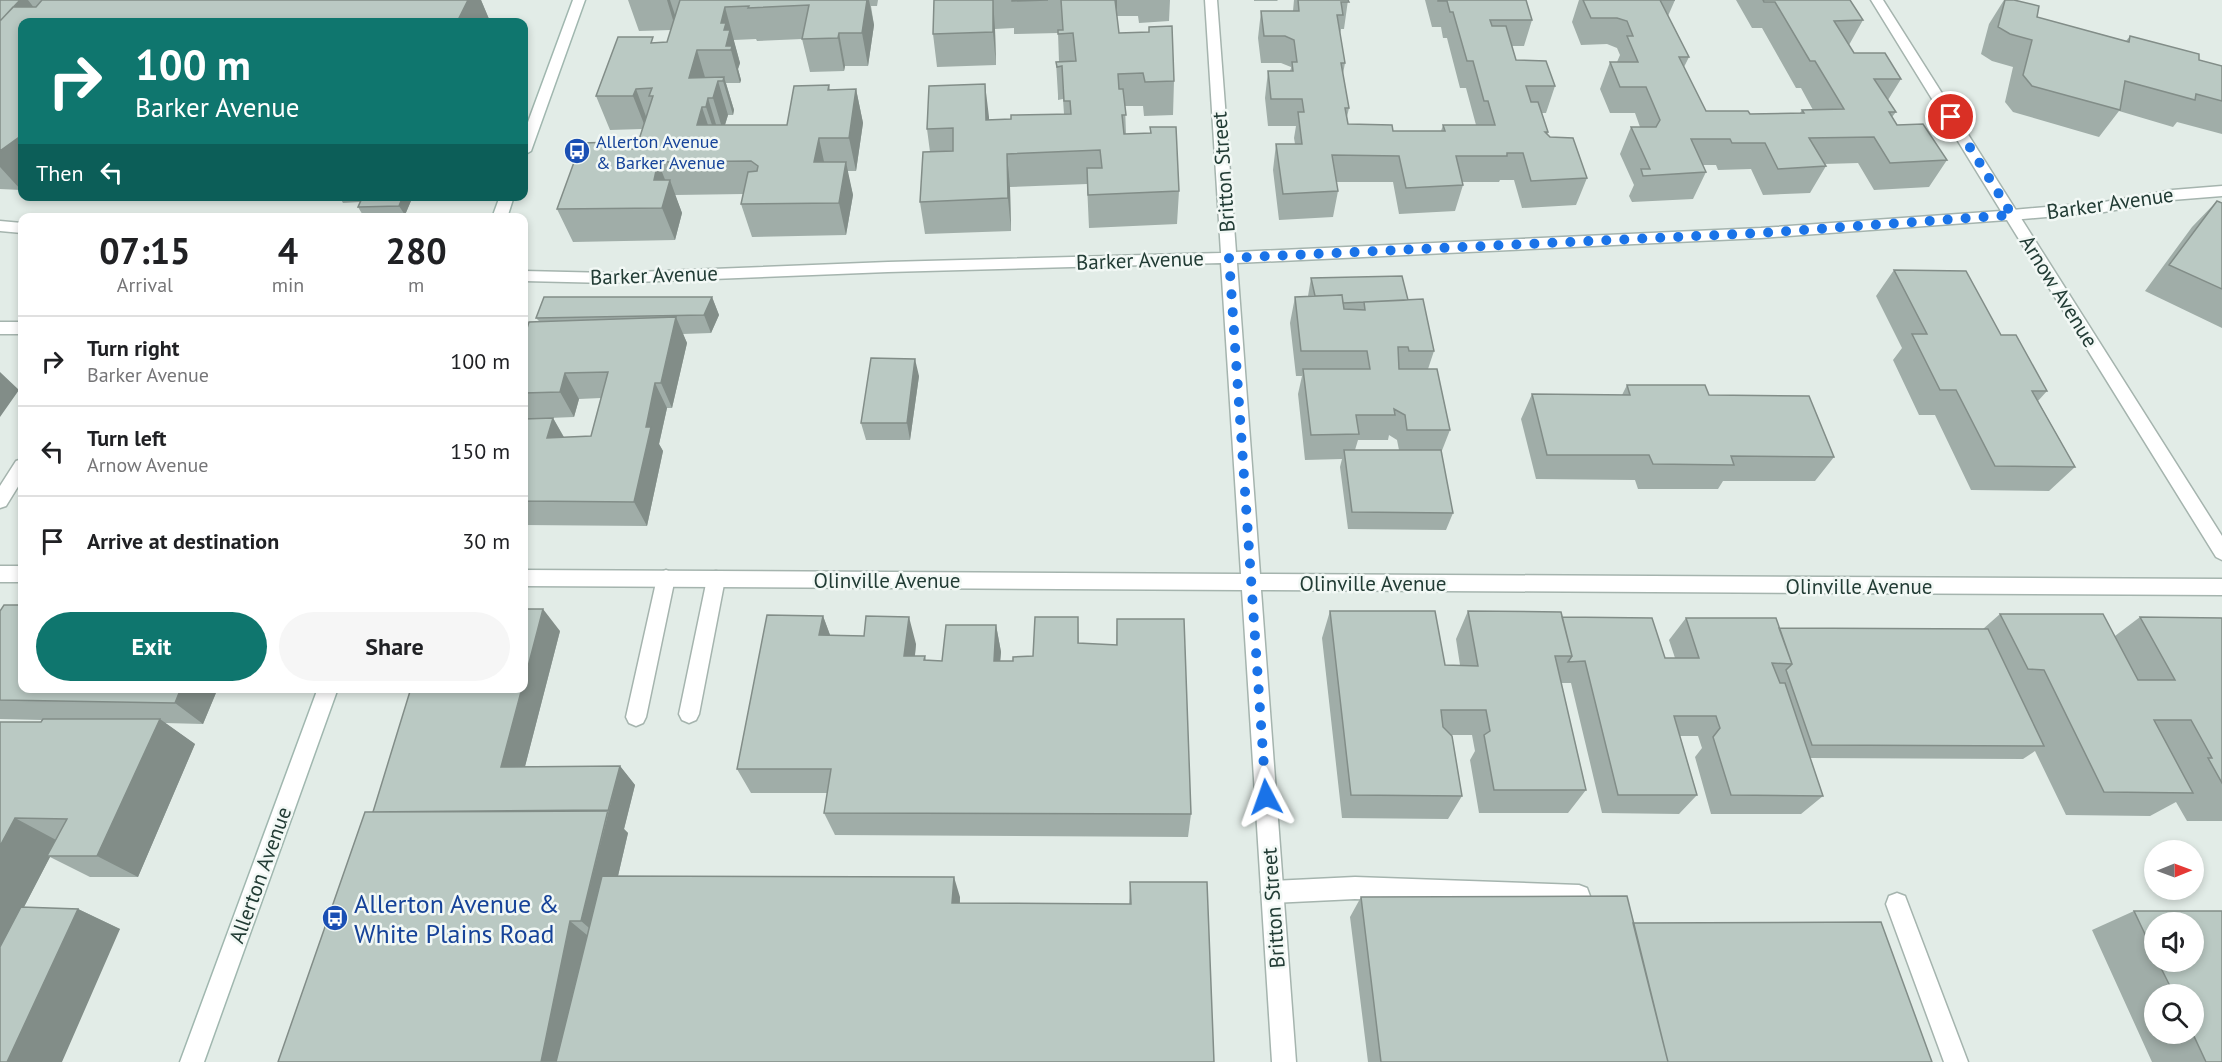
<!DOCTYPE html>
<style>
:root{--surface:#fff;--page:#f6f6f6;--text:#202124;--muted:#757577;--line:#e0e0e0;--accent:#0f766e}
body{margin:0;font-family:"PT Sans",sans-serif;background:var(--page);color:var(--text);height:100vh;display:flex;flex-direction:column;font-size:22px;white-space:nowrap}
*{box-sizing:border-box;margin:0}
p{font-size:20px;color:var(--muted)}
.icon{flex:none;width:33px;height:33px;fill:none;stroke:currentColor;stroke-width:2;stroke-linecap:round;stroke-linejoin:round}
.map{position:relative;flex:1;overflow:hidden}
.drawer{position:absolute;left:18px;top:213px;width:510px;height:480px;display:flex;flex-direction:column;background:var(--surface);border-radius:12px;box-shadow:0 3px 9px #0003}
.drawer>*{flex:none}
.banner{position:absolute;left:18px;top:18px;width:510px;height:183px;border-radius:12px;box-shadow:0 3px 9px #0003;background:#0f766e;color:#fff;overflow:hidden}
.needle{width:39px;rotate:89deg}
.fabs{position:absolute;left:2144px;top:840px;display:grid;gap:12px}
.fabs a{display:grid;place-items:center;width:60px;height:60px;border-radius:50%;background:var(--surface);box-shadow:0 3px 9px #0003;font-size:30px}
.pin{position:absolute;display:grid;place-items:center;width:51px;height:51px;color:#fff;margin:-26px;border:3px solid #fff;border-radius:50%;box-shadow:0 2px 6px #0007}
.me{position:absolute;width:66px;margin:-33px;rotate:356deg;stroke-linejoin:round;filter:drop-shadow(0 0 4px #0008)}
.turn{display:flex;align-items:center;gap:21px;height:126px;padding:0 18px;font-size:27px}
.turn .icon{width:78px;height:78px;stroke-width:2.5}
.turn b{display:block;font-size:42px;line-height:51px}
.then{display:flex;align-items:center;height:57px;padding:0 18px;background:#0003;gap:12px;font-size:22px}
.eta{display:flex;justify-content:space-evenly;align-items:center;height:102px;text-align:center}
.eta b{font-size:36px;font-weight:600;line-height:42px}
.action{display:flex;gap:12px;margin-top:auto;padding:12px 18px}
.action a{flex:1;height:69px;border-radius:36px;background:var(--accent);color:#fff;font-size:24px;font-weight:600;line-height:69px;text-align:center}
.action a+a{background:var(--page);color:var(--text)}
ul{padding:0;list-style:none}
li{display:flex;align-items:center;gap:18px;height:90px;padding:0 18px;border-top:2px solid var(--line)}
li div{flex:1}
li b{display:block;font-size:22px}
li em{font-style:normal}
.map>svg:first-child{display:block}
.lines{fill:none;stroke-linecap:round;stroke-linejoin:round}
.service-casing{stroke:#a5b4ae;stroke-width:3}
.minor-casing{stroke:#a5b4ae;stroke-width:3}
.secondary-casing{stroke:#a0b7af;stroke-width:3}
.service{fill:#fff;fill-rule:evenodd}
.minor{fill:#fff;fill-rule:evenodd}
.secondary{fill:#fff;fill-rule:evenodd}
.wall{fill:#a0ada8;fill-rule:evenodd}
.shaded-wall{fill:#828d88}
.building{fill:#bac9c3;stroke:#828d88;stroke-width:1.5}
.route{stroke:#1a73e8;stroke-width:10;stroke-dasharray:0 18}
.labels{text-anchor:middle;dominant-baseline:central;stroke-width:5;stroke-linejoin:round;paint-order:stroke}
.far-transit-label{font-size:18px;fill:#164399;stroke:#f2f8f5;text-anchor:start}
.street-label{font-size:21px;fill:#223c35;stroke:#f2f8f5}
.near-transit-label{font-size:26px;fill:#164399;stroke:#f2f8f5;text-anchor:start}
</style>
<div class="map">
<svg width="2222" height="1062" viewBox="0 0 2222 1062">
<rect width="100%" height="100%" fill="#e2ece7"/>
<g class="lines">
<g class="service-casing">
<path id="service" d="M2222,186V196L2172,200L2104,212L2012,220L2005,215L2012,210L2104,202L2172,190Z
M0,322H22V334H0Z
M22,459V480L6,506L0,508V486L16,461Z
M666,570L673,573L675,578L646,717L643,723L636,726L629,723L626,717L657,578L659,573Z
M716,571L723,573L725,579L699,714L696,720L689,723L682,720L679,714L707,579L709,573Z
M1355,877L1579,885L1587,888L1590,896L1587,904L1579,907L1355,899L1272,903L1264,900L1261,892L1264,884L1272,881Z
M1897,893L1905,896L1968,1062H1944L1886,904L1889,896Z"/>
</g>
<g class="minor-casing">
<path id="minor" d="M1205,0H1217L1236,252L1761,228L2001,211L1871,0H1883L2222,536V560L2216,557L2007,220L1761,238L1237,263L1260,574L2222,579V595L1261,590L1296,1062H1272L1242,590L524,586V570L1241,574L1221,263L888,272L610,283L524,281V271L610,273L888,262L1221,253Z
M0,221L22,223V233L0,231Z
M0,566H22V582H0Z"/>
</g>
<g class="secondary-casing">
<path id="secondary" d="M573,0H585L531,151L524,155V133Z
M500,196H514L507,218H492Z
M318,688H338L204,1062H180Z"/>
</g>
<use href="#service" class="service"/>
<use href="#minor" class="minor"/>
<use href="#secondary" class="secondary"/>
</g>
<path class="wall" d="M0,0H481L489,19L22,22V189L21,190L0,189Z
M628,0H878L877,6H871L874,25L868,66H845L844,71L810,72L802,39L757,41L756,39L734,40V42L740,63L738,69L741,80L740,83H726L734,110L733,115H728L725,125H787L829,85L830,90L856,89L863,123L856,171H847L853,195L846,235L752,237L741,204L744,194L675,195L682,213L675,240L573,242L557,209L619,142L621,149H636L642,129L610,130L596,96L655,42H667L671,30L639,31Z
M934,0H1170L1169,21L1139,23L1138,16H1117L1119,33L1174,81L1173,115L1144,116L1143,106H1125L1126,134L1150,133V127L1179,191L1177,224L1089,228L1087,184L1010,187L1011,231L925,234L920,202L930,152L927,129L989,120L1011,119L1064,114L1063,99L1058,100V95L1056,62H1059L1058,33L1014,34V28L995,29L996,65L937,67L933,34Z
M1254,0H1278L1277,1H1254Z
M1294,0H1348L1344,29H1341L1340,34L1345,63L1343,74L1349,108L1347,117L1348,124L1393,131H1441L1443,125H1476L1466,88H1460L1447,38H1443L1441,27H1432L1425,0H1526L1532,20L1524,46H1512L1516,60L1555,86L1546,113H1542L1548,132L1547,135L1587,178L1576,205L1522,208L1514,180H1500L1499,182H1462L1463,185L1455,211L1399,214L1393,182H1336L1338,191L1333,217L1279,220L1273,170L1276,144H1295L1294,138L1296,126H1268L1265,98L1268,71H1290L1291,68V67L1281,63H1261L1258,38L1261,11H1293Z
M1579,0H1675L1668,16L1689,57L1684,67L1706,111L1750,114L1800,113L1802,110H1813L1801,88H1796L1762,28H1752L1736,0H1850L1863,20L1849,45L1854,53L1901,79L1888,100L1896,112L1892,117L1897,125L1947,160L1929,187L1874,190L1858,163L1824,164L1826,166L1810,193L1763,195L1751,169L1718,170L1716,165H1703L1706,172L1693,199L1632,202L1629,196L1634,185L1620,154L1631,127H1640L1635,113H1610L1600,89L1610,62H1617L1620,55L1617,48L1607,44L1581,45L1572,22Z
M2004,0H2014L2037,17L2126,41L2130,36L2199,60L2222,66V134L2177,122L2173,127L2119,111L2099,137L2013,112L2005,102L2013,67L1992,61L1981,54L1989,24Z
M237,196H327L239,199Z
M339,196H413L405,215L364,217L358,207L360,202L343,203Z
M2217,201L2222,203V328L2145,291L2192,227Z
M1894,270L2001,335L2047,391L2038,401L2075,467L2049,491L1971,490L1935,415H1919L1893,360L1902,348L1876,296Z
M1311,278L1408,300L1434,351L1428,369L1450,430L1441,453L1453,513L1446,530L1348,529L1340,467L1342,459L1305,460L1298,394L1302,376H1296L1290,323L1295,297L1308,296ZM1389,435L1397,440L1399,450H1355L1358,440H1388Z
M712,297L719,315L711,333L683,334L687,343L672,408H667L659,444L663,451L647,526L524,525V419L553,418L564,437L591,436L601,398L579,399L574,417L524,419V338L539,321L536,318Z
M919,376L910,440H866L861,423Z
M1627,385L1709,395L1834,457L1815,481H1723L1718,489H1638L1635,480L1536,479L1521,419L1532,394L1622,395Z
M0,611L22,688H218L203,724L165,723L195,744L138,877H90L50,857L24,907L78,909L120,929L0,1062V722H41L42,720L0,719Z
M1330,611L1445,665H1460L1456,639L1468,611L1562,617L1665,658H1675L1669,640L1686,618L1779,628L1983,629L2000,614L2115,636L2140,617L2222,618V821H2187L2176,802L2150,816L2066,815L2035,751L2023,759L1810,758L1823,796L1801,814H1711L1695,757L1702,748L1698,736H1680L1697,795L1679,814L1602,813L1571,683H1561L1586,790L1568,813H1479L1470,760L1475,751L1472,735H1452L1462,796L1448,819L1342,818L1322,638Z
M823,616L830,635L916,644L915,656H925L926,660L942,661L996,625L1001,652L1000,661H1013L1033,656L1078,617L1079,643L1116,645L1117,619L1191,814L1188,837L835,835L824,813L827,793H751L737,769Z
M560,631L525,766H620L635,785L624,829L628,833L618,876L960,897V903L1129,904L1130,882L1214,1062H278L373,812Z
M1361,897L1633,923L1932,1062H1368L1350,917Z
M2134,911H2222V1062H2152L2092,930ZM2154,922H2193V962H2154ZM2154,994H2193V1034H2154Z"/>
<path class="shaded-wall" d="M20,0H28L45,22H0Z
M468,0H481L489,19L488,22H457Z
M667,0H670L678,24L676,30Z
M867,0H869L874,25L868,66L862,33Z
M993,0L995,29L996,65L993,32Z
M1114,0H1117V16Z
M725,7L740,63L738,69L741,80L740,83L731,50H727L721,23Z
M839,33L845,66L844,71L838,38Z
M697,50L707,84L689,78Z
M724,77L734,110L733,115L723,81Z
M718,81L728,115L723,131L713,98Z
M985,84L989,117V153L986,120Z
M636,89L648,122L646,129L633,96Z
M856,89L863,123L856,171L849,138Z
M708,98L718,131L717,140L706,107Z
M702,107L713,140L697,125Z
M22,135V189L21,190L0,167V151Z
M819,138L826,171L814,162Z
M619,142L632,175L616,149Z
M1007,154L1010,187L1011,231L1008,198Z
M658,162L668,187L670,180L682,213L675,240L662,208L654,180Z
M846,162L853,195L846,235L839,203Z
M403,196H413L405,215L399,206Z
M712,297L719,315L711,333L704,315Z
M676,317L687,343L672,408L661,383Z
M915,359L919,376L910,440L907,423Z
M0,372L19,390L0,417Z
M565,373L579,399L574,417L560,392Z
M655,383L667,408L659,444L663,451L647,526L634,502L646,427Z
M553,418L567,443L547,438Z
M543,609L560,631L520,786L501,767L522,688H524V682Z
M823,616L833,643L819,635Z
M909,617L916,644L912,683L904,656Z
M996,625L1001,652L998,687L994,661Z
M181,688H218L203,724L175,703Z
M160,719L195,744L138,877L97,856Z
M620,766L635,785L624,829L628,833L603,940L581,921Z
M15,818L58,841L47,856L50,857L0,953V846Z
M954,877L960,897L959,923L952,903Z
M78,909L120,929L62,1062H7Z
M570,921L593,940L569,1062H541Z"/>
<path class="building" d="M0,0H20L0,21Z
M42,0H468L457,22H22V135L0,151V21L13,7H36Z
M680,0H867L862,33H839L838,38L802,39L809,5L748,8L749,6L725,7L721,23H726L724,30H730L726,46H732L731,50H697L689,78L724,77L723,81H718L713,98H708L706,107H702L697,125H787L794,86L829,85L828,90L856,89L849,138H819L814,162H846L839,203L741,204L748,172L757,171L758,166L751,161L658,162L654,180H670L662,208L557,209L581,143L619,142L616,149H636L653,96H649L652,88L636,89L633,96H596L618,37H653L651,43L667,42Z
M934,0H993V32L933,34Z
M1012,0H1048L1012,1Z
M1061,0H1115L1119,33L1149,32V27L1172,26L1174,81L1145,82L1143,73L1118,74L1119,89H1123L1126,115H1122L1124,134L1151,133L1150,127H1176L1179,191L1088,195L1087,168H1102L1100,150L1007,154L1008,198L920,202L923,152L953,151V128L927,129L929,86L985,84L986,120L1011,119V115L1071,114L1070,101H1064L1062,66L1057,67L1056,62L1076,61L1073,33L1058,34V30H1063Z
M1298,0H1348L1349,2H1341L1343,15H1337L1345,63H1341L1349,108H1345L1348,124L1392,125L1393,131H1445L1443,125H1495L1488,101H1484L1473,61H1467L1453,12H1450L1447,1H1438V0H1526L1532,20H1490L1492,26H1506L1516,60L1546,61L1555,86H1526L1531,102H1538L1548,132H1545L1550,137L1573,138L1587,178L1531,181L1523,153H1507V156H1456L1463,185L1406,188L1399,156L1332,155L1338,191L1283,194L1276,144H1302L1298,112H1304L1302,99H1271L1268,71H1293L1292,62H1297L1294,40L1285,36H1264L1261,11H1299Z
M1583,0H1675H1660L1689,57H1679L1706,111H1748L1750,114L1804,113L1802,110L1844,109L1815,61H1810L1775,2H1764L1763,0H1850L1863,20L1834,21L1854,53H1885L1901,79H1874L1896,112H1889L1897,125L1923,124L1947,160L1890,163L1874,137L1809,138L1826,166L1778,169L1765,143H1732L1730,139H1691L1706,172L1643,176L1641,169H1650L1631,127H1656L1660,120L1646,87H1620L1610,62H1638L1627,36H1633L1627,21L1617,18H1591Z
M2005,0H2014L2039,6L2037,17L2129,42L2130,36L2199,54V60L2222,66V101L2196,94L2195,100L2125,81L2120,110L2032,86L2023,75L2032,40L2010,34L1998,27Z
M363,196H403L399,206L358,207Z
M2217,201L2222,203V289L2169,265Z
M1894,270L1966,271L2001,335H2016L2047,391H2032L2075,467L1995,466L1956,390H1940L1912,334H1927Z
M1402,276L1408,300L1343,303L1342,295L1315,296L1311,278Z
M1342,295L1344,309L1365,310L1364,302L1423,299L1434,351H1409L1408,347H1398L1399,369H1437L1450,430H1407L1405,415L1394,409L1395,415H1356L1359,434L1311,435L1303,369H1370L1367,351H1301L1295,297Z
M544,297H712L704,315L536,318Z
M676,317L661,383H655L646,427H651L634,502L524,501V419L553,418L547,438L591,436L608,372L565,373L560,392L524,393V338L529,322Z
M871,358L915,359L907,423H861Z
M1627,385H1705L1709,395L1809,396L1834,457L1731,456L1734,465L1653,464L1649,455H1547L1532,394L1630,395Z
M1344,450H1441L1453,513L1352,512Z
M4,605H22V688H181L175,703L0,700V611Z
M524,609H543L524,682Z
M1330,611H1435L1445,665L1478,666L1468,611L1561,612L1572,656H1555L1586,790H1494L1484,735L1490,731L1486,710H1441L1443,727L1452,736L1462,796L1351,795Z
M2000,614H2103L2138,680H2175L2140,617L2222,618V783L2208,758H2212L2191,720H2154L2193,793L2104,792L2044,670L2028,669Z
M767,615L823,616L819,635L864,636L866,616L909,617L904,656H925L924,660L942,661L946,625H996L994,661H1013V657L1033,656L1035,617H1078V643L1117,645V619H1184L1191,814L824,813L831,769H737Z
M1562,617L1652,618L1665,658H1699L1686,618H1776L1792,664L1772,663L1780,683H1785L1823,796L1731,795L1713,737L1720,728L1716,716H1674L1697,795H1618L1585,661L1568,662L1572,656Z
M1779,628L1988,629L2044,746L1812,745L1786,670L1792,664Z
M411,688H522L501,767L620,766L608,811L373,812Z
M43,719H160L97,856H47L67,819L15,818L0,846V722H41Z
M608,810L581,921H570L541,1062H278L365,812Z
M602,876L954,877L952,903L1131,904L1130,882H1207L1214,1062H556Z
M1627,896L1668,1062H1381L1361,897Z
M21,907L78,909L7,1062H0V947Z
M2134,911H2222V1062H2206L2193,1034V994H2174L2158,962H2193V922H2154V953Z
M1881,922L1932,1062H1668L1633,923Z"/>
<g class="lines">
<path class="route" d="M1266,797L1229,258L1761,233L2012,215L1951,117"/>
</g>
<defs>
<g id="bus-disc" transform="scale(1.35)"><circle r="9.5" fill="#1a4fb4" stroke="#f2f8f5"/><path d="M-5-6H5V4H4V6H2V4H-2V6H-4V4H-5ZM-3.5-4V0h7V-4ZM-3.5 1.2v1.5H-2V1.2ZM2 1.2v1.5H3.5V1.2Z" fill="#fff"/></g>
</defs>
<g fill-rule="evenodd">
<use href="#bus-disc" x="577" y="151"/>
<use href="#bus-disc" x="335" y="918"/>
</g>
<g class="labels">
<g class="far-transit-label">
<text x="596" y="141">Allerton Avenue<tspan x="596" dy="21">&amp; Barker Avenue</tspan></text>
</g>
<g class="street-label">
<text transform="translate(1223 172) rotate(-94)">Britton Street</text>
<text transform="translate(2110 203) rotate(-8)">Barker Avenue</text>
<text transform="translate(1140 260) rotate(-2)">Barker Avenue</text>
<text transform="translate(654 275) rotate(-2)">Barker Avenue</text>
<text transform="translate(2059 291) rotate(58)">Arnow Avenue</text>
<text x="887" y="580">Olinville Avenue</text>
<text x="1373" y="583">Olinville Avenue</text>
<text x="1859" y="586">Olinville Avenue</text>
<text transform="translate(260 875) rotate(-70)">Allerton Avenue</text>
<text transform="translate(1273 908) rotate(-94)">Britton Street</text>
</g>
<g class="near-transit-label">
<text x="354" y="903">Allerton Avenue &amp;<tspan x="354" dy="30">White Plains Road</tspan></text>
</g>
</g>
</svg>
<div class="fabs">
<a><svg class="needle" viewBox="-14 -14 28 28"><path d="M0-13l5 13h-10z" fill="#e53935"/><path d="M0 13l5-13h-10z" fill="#757577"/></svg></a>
<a><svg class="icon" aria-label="sound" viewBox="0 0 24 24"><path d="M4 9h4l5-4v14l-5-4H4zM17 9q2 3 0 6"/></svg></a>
<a><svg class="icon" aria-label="search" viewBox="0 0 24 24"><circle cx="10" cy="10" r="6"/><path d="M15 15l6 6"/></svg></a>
</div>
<div class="pin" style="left:1951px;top:117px;background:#d93025"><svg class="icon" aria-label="arrive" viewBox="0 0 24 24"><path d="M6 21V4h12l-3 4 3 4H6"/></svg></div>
<svg class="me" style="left:1266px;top:797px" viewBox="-20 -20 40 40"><path d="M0-17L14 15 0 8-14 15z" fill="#1a73e8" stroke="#fff" stroke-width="4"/></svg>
<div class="banner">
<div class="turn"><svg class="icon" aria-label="right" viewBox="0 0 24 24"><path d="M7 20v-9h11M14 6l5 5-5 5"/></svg><div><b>100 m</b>Barker Avenue</div></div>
<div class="then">Then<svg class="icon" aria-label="left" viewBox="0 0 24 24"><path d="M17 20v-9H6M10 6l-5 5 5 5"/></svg></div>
</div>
<section class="drawer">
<div class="eta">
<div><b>07:15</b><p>Arrival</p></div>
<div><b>4</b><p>min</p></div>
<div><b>280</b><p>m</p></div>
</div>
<ul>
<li><svg class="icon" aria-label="right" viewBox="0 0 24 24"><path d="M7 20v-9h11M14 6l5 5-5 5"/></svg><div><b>Turn right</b><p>Barker Avenue</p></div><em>100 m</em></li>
<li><svg class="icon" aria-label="left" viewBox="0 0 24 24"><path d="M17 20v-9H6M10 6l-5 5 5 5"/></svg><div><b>Turn left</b><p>Arnow Avenue</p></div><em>150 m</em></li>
<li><svg class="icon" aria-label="arrive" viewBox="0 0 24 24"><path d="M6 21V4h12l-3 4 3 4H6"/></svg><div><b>Arrive at destination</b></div><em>30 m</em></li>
</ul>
<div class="action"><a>Exit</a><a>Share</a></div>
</section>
</div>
